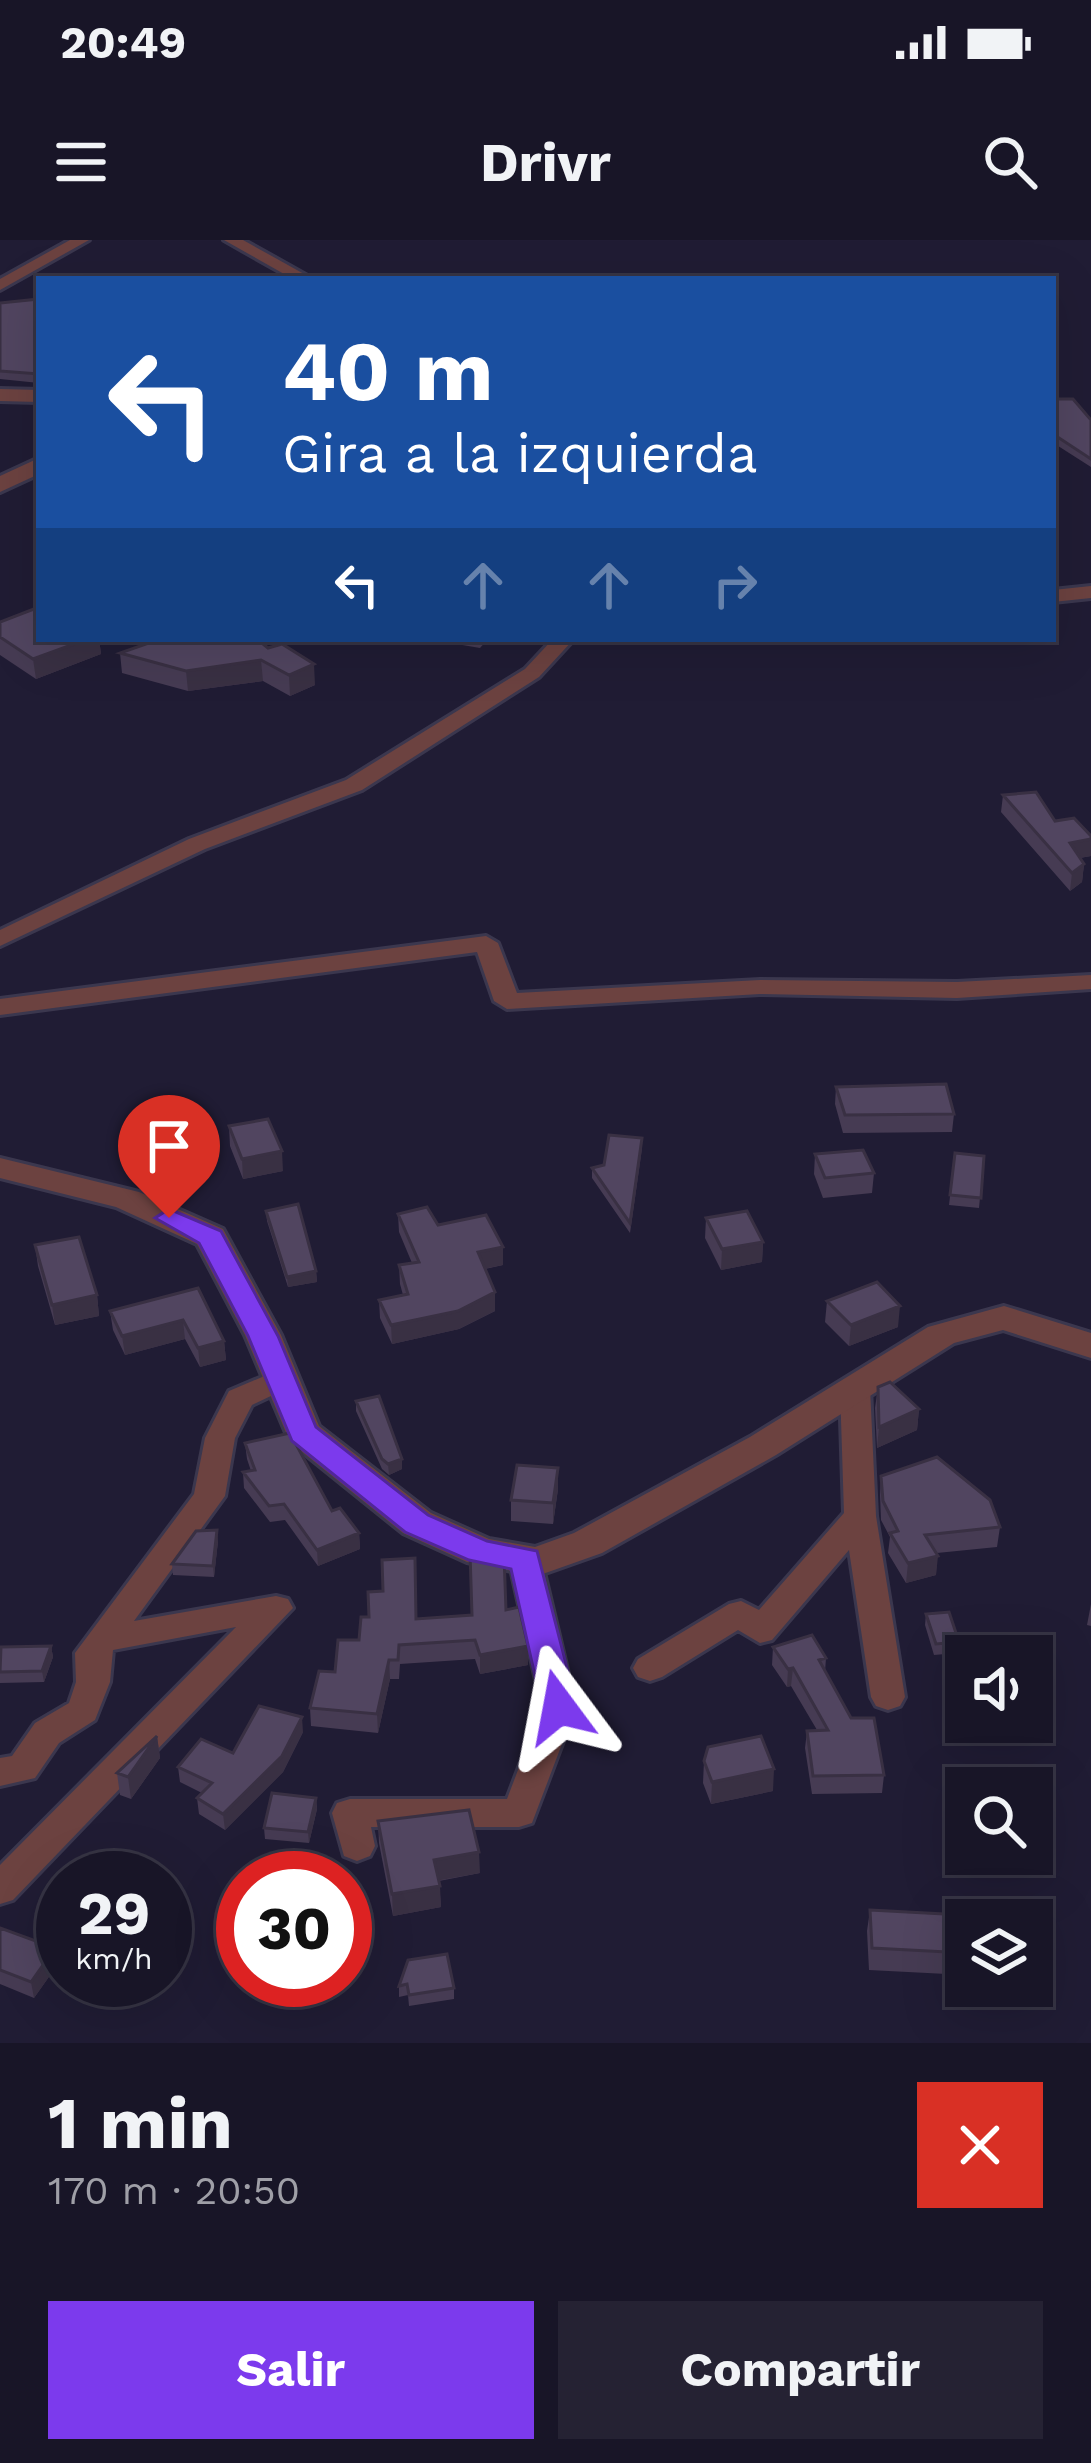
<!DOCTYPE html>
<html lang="es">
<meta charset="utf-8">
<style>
:root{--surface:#181527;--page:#252233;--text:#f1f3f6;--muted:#9f9fa7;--line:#363444;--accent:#7c3aed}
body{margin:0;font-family:"Work Sans",sans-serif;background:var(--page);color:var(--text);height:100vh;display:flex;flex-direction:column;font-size:45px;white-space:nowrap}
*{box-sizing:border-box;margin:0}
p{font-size:39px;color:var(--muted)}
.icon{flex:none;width:66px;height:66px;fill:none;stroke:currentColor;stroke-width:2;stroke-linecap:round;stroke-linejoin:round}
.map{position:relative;height:1803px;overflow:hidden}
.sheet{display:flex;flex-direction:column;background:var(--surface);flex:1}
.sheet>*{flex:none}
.guide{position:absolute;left:36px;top:36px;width:1020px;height:366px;border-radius:0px;box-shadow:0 12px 48px #0002,0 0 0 3px var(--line);background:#1a4fa0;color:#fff;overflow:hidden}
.buttons{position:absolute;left:945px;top:1395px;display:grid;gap:24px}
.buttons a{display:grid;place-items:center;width:108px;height:108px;border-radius:0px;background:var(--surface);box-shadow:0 12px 48px #0002,0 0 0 3px var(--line);font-size:60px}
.speed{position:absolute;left:36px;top:1611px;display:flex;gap:24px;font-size:60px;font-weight:700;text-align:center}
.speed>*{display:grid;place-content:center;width:156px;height:156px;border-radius:50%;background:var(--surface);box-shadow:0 12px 48px #0002,0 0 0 3px var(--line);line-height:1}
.speed small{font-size:30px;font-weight:400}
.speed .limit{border:18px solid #d22;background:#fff;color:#111}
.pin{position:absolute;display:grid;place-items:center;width:102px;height:102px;color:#fff;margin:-123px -51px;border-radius:50% 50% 50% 0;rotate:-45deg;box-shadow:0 0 12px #0007}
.pin .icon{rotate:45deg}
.me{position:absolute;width:132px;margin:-66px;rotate:347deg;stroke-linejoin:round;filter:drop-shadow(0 0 9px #0008)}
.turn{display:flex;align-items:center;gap:42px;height:252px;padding:0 48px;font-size:54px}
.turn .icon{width:156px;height:156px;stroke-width:2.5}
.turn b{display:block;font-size:84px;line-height:102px}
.lanes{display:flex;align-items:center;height:114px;padding:0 48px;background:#0003;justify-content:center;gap:60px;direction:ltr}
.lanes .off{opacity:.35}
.round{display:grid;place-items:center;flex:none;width:126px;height:126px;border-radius:0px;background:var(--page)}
.summary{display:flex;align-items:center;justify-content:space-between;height:204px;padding:0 48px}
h1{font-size:72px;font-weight:700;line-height:90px}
.button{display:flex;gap:24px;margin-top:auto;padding:24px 48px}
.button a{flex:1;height:138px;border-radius:0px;background:var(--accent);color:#fff;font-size:48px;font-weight:700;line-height:138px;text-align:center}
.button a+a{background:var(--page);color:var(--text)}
.status{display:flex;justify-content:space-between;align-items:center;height:84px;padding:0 60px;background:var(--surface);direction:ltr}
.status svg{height:33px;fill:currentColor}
header{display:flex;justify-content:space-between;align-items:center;height:156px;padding:0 48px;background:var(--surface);font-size:54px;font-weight:700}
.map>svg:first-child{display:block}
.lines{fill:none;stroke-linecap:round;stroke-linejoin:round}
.minor-casing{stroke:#3b374e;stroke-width:6}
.tertiary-casing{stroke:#3b374e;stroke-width:6}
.minor{fill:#6c4240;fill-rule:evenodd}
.tertiary{fill:#6c4240;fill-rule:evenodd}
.wall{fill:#463b53}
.shaded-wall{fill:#393043}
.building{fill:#514560;stroke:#393043;stroke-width:3}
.route{fill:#7c3aed;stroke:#51269a;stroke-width:3}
</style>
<div class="status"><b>20:49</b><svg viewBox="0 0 49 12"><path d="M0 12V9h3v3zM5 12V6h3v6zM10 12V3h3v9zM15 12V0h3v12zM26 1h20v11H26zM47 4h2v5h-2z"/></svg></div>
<header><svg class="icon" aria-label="menu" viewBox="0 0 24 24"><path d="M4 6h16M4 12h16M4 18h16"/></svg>Drivr<svg class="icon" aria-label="search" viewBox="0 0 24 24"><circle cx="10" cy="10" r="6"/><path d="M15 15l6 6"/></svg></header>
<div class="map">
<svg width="1091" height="1803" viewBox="0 0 1091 1803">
<rect width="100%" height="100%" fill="#201c34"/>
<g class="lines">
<g class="minor-casing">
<path id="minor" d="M70,0H89L0,50V39Z
M224,0H243L313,39H293Z
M1091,346V358L1053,362V350Z
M553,399H574L539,437L362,550L205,609L0,706V690L189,599L346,540L525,429Z
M486,696L498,703L517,753L760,740L957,742L1091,735V749L957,758L760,754L507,769L494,761L477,712L0,775V759Z
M281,1129L292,1132L296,1139L292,1146L252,1165L235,1198L225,1256L134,1381L276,1356L288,1359L293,1368L13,1660L0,1664V1625L236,1387L113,1410L110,1442L95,1480L59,1503L35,1538L0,1546V1518L12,1516L35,1483L69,1463L76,1442L75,1413L194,1254L205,1198L229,1151Z
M855,1138L866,1141L870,1148L876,1276L905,1457L900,1466L888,1470L876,1466L871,1457L849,1310L772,1400L760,1403L738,1390L662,1437L650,1441L638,1437L633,1428L638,1419L729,1364L741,1361L759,1370L844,1273L840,1148L844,1141Z
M525,1308L536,1312L541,1320L576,1467L532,1583L519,1587H371L375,1606L370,1616L357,1621L344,1616L332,1573L337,1563L350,1559H507L542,1467L509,1320L514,1312Z"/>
</g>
<g class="tertiary-casing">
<path id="tertiary" d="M0,149L39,150V162L0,161Z
M39,218V234L0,252V236Z
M0,918L139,952L223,989L281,1095L319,1186L431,1273L489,1299L535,1307L574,1293L750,1197L928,1087L1004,1066L1091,1093V1118L1003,1090L954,1103L776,1215L602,1313L537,1336L467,1322L403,1293L290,1202L245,1095L197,1004L116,967L0,938Z"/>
</g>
<use href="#minor" class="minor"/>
<use href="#tertiary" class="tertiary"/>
</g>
<path class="wall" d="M39,59V143L0,139V63Z
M1053,159L1091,180V227L1055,204L1053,201Z
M0,382L39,399H99L101,414L36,439L0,415Z
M231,399L315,445L290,456L263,441L188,451L122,433L120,413Z
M427,399H488L480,408Z
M1003,555L1055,581L1091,616L1080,618L1084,624L1082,642L1070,651L1001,572Z
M836,847L954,874L952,892L843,893L835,864Z
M229,886L283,931L243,939L230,906Z
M642,908L630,993L592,938V928L604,925Z
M955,913L984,916L979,968L949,965Z
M815,914L874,933L872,953L823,958L814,934Z
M266,971L316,1031L317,1042L288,1047L267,981Z
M398,974L438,985L503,1007V1025L485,1029L495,1052V1071L459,1089L392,1104L380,1078L379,1060L403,1055L400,1044L399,1025L412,1023L399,992Z
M706,978L763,1002L762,1022L721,1030L705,998Z
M35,1005L97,1055L99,1076L55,1085L38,1026Z
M198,1048L224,1101L226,1120L200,1127L185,1099L125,1115L113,1090L110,1071Z
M827,1061L898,1087L849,1106L825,1082Z
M878,1147L919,1169L917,1190L877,1208L875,1168Z
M356,1161L402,1219V1229L389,1235L382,1229L356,1171Z
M245,1203L359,1293L360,1309L318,1326L285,1280L270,1282L244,1248L243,1232L251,1231L247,1219Z
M881,1236L1000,1287L997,1307L937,1313L936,1335L906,1343L888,1313L890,1297L881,1280L880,1255Z
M558,1249L553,1284L511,1281V1260Z
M218,1301L214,1337L173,1335L172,1324Z
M1091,1364V1386L1087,1385Z
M506,1370L528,1425L480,1434L475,1419L400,1424L399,1439H390L378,1493L311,1486L310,1468L359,1400L416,1379L472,1375Z
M926,1374L959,1402L957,1413L934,1415L925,1385Z
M51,1406L53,1417L44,1442L0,1443V1410Z
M773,1407L826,1418L825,1432L884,1535L882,1553L812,1554L805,1508L807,1491L817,1490L791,1446L787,1447L772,1425Z
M303,1492L283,1532L225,1590L199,1574L197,1558L202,1553L180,1542L178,1527Z
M157,1496L160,1518L131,1559L120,1555L117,1533Z
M704,1521L773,1551L711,1564L703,1543Z
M316,1558L317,1569L309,1603L265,1599L264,1588Z
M378,1581L480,1633L439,1641L441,1667L393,1676L379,1603Z
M243,1648V1674L235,1670L233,1659Z
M870,1670L966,1680V1735L869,1730L867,1691Z
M0,1688L55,1708L58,1724L34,1758L0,1744Z
M408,1720L454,1748V1759L409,1766L408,1755L399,1757V1746Z"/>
<path class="shaded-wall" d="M88,399H99L101,414L36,439L33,419Z
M261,420L263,441L188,451L186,431Z
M314,424L315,445L290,456L289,435Z
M1091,599V616L1067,620L1070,603Z
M1084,624L1082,642L1070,651L1072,633Z
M282,911L283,931L243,939L242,919Z
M763,1002L762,1022L721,1030L722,1009Z
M503,1007V1025L478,1030V1012Z
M316,1031L317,1042L288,1047L287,1037Z
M495,1052V1071L459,1089L392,1104L391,1085Z
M97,1055L99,1076L55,1085L52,1065Z
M900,1066L898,1087L849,1106L851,1085Z
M183,1080L185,1099L125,1115L122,1096Z
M224,1101L226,1120L200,1127L198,1108Z
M919,1169L917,1190L877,1208L879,1187Z
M402,1219V1229L389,1235L388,1224Z
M558,1228V1249L553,1284V1263Z
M217,1290L218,1301L214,1337L213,1326Z
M359,1293L360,1309L318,1326L317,1310Z
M938,1316L936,1335L906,1343L908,1323Z
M51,1406L53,1417L44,1442L42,1431Z
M528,1406V1425L480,1434V1415Z
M389,1420L390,1439L378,1493L377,1474Z
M793,1428L791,1446L787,1447L788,1429Z
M302,1477L303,1492L283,1532L225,1590L223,1574Z
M157,1496L160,1518L131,1559L128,1537Z
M774,1529L773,1551L711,1564L712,1542Z
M316,1558L317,1569L309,1603L308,1592Z
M479,1612L480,1633L435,1641L434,1620Z
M440,1646L441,1667L393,1676L392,1654Z
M55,1708L58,1724L34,1758L31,1742Z"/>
<path class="building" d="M39,59V134L0,131V63Z
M1053,159H1073L1091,180V219L1056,196L1053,191Z
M39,367V399H88L33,419L0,397V382Z
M160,399H231L237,403L257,399L268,408L282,404L314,424L289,435L261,420L186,431L120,413Z
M1036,552L1055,581L1074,578L1091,596V599L1070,603L1084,624L1072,633L1003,555Z
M946,844L954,874L845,875L836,847Z
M268,879L282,911L242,919L229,886Z
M609,895L642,898L630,983L592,928L604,925Z
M863,910L874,933L825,938L815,914Z
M955,913L984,916L981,958L950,955Z
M298,964L316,1031L287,1037L266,971Z
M427,967L438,985L486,975L503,1007L478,1012L495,1052L458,1071L391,1085L379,1060L408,1054L399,1025L419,1022L398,974Z
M747,971L763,1002L722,1009L706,978Z
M79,997L97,1055L52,1065L35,1005Z
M877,1042L900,1066L851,1085L827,1061Z
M198,1048L224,1101L198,1108L183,1080L122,1096L110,1071Z
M890,1142L919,1169L879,1187L878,1147Z
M379,1156L402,1219L388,1224L382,1219L356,1161Z
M290,1193L332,1271L340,1268L359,1293L317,1310L284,1264L269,1266L243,1232L255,1230L245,1203Z
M937,1217L990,1260L1000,1287L925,1295L938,1316L908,1323L890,1293L898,1291L883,1261L881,1236Z
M517,1225L558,1228L553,1263L511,1260Z
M217,1290L213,1326L172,1324L196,1291Z
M470,1313L504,1315L506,1370L519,1367L528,1406L480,1415L475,1400L399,1405L398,1420H389L377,1474L310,1468L319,1431L335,1432L338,1400H359L361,1377H369L368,1352L383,1351L382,1320L415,1318L416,1379L472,1375Z
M949,1372L959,1402L936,1404L926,1374Z
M812,1395L826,1418L819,1420L851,1478H874L884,1535L813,1536L807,1491L828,1490L793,1428L788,1429L773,1407Z
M51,1406L42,1431L0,1432L1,1407Z
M259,1466L302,1477L282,1516L223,1574L197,1558L212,1543L178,1527L201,1499L233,1513Z
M157,1496L128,1537L117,1533Z
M761,1496L774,1529L712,1542L704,1521L708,1507Z
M272,1553L316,1558L308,1592L264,1588Z
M469,1570L479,1612L434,1620L440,1646L392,1654L378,1581Z
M243,1648V1664L233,1659Z
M870,1670L1000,1677V1680H966V1713L872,1708Z
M0,1688L55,1708L31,1742L0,1730Z
M447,1714L454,1748L409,1755L407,1744L399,1746L408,1720Z"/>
<path class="route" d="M169,969L221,991L278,1096L316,1187L428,1275L487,1301L537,1311L577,1467L571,1476H547L542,1467L511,1329L469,1320L405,1292L292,1201L248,1096L199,1003L155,978Z"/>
</svg>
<div class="buttons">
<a><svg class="icon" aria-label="sound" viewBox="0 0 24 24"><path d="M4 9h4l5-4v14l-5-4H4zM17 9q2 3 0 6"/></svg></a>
<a><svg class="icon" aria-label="search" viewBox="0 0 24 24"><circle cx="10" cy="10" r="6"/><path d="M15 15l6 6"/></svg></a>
<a><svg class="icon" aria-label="layers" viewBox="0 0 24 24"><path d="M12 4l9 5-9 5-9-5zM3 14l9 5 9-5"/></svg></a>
</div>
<div class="speed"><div>29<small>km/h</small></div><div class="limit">30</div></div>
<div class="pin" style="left:169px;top:978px;background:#d93025"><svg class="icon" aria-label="arrive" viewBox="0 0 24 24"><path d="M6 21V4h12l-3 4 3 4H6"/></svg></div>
<svg class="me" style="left:559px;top:1467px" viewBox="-20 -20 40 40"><path d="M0-17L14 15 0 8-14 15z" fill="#7c3aed" stroke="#fff" stroke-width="4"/></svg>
<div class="guide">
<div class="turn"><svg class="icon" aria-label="left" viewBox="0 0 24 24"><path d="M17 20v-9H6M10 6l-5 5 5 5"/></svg><div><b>40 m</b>Gira a la izquierda</div></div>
<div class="lanes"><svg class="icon" aria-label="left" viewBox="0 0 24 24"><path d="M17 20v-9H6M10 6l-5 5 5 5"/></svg><svg class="icon off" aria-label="ahead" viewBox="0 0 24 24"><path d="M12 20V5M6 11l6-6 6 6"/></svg><svg class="icon off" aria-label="ahead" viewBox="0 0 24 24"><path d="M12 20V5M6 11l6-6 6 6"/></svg><svg class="icon off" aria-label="right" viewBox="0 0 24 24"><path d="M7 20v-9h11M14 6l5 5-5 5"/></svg></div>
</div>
</div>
<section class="sheet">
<div class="summary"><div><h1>1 min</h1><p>170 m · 20:50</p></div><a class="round" style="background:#d93025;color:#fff"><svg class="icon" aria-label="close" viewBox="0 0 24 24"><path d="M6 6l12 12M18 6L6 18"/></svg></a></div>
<div class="button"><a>Salir</a><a>Compartir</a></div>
</section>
